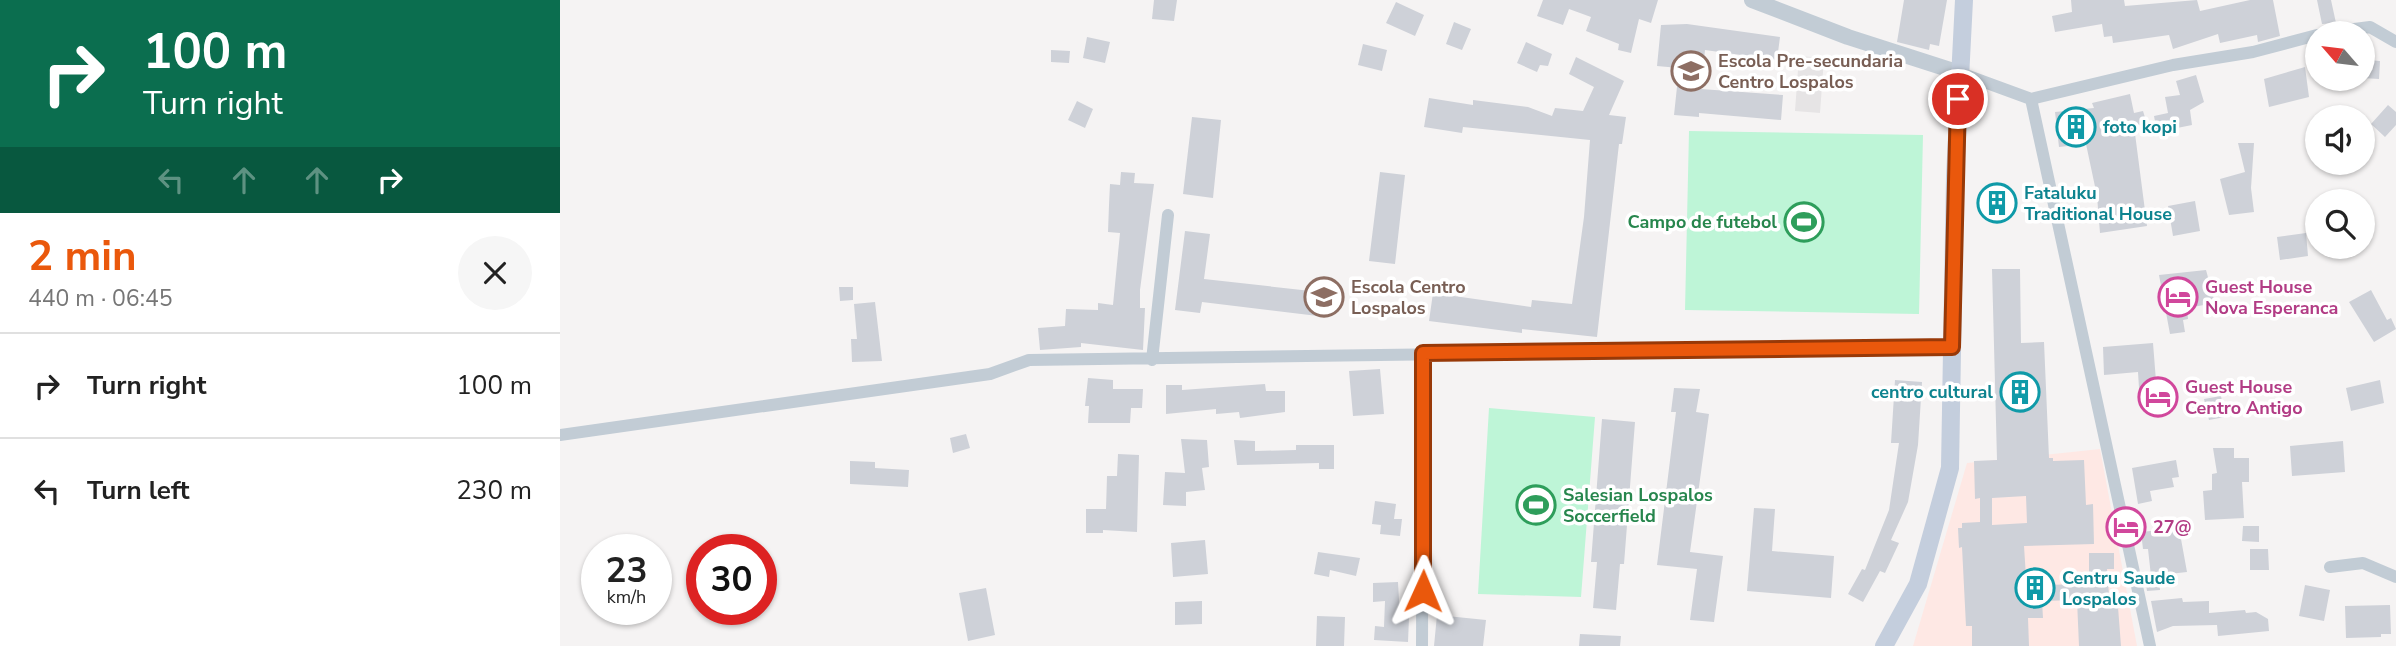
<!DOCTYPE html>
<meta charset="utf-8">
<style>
:root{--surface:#fff;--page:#f6f6f6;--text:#222;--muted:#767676;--line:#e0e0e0;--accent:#ea580c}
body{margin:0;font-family:"Nunito Sans",sans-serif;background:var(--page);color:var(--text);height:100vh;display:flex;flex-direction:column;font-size:26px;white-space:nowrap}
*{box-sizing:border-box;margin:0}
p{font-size:23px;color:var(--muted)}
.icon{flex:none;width:38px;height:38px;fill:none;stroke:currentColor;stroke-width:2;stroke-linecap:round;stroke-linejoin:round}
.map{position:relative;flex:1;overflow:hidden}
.panel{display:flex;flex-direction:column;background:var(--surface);width:560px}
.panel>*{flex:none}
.hud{background:#0b6e4f;color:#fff;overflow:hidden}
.needle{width:46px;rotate:298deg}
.fabs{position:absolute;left:1745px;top:21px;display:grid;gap:14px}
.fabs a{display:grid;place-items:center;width:70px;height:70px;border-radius:50%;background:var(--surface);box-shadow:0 2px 5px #0004;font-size:35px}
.speed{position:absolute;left:21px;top:534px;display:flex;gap:14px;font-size:35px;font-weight:700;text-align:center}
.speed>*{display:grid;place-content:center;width:91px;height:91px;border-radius:50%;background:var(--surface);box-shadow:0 2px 5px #0004;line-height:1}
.speed small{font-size:18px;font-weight:400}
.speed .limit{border:10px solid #d22;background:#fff;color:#111}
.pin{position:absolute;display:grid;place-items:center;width:60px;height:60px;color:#fff;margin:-30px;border:4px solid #fff;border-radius:50%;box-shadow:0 2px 7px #0007}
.me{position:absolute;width:77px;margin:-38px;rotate:1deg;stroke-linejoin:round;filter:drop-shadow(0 0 5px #0008)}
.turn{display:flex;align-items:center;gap:24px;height:147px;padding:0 28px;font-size:32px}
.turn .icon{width:91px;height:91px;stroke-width:2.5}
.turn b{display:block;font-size:49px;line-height:60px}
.lanes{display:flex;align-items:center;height:66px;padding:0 28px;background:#0003;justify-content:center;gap:35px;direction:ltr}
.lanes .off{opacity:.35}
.round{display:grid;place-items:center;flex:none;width:74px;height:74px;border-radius:37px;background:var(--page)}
.head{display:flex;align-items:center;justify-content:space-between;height:119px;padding:0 28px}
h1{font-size:42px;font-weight:700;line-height:52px;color:var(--accent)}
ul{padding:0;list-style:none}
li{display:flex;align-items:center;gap:21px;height:105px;padding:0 28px;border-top:2px solid var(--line)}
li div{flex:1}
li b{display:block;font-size:26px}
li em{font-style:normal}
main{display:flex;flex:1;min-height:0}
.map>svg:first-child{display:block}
.education{fill:#e6e4e5}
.medical{fill:#fee8e4}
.green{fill:#bef5d7}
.building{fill:#ced1d8;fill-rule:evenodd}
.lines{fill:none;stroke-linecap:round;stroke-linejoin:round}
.minor{stroke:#c2ccd5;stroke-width:12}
.tertiary{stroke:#c2ccd5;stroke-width:16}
.secondary{stroke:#c4cedd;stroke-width:18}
.route-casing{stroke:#983908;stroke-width:18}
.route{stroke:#ea580c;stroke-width:12}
.labels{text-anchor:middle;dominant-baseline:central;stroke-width:7;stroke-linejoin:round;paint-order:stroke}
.education-label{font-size:18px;font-weight:bold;fill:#785e54;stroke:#fff;text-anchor:start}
.culture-label{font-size:18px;font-weight:bold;fill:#0d838f;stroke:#fff;text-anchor:start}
.leisure-label{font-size:18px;font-weight:bold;fill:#27864d;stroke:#fff;text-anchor:end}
.hotel-label{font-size:18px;font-weight:bold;fill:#b23c85;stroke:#fff;text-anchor:start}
</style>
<main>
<section class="panel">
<div class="hud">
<div class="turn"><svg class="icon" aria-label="right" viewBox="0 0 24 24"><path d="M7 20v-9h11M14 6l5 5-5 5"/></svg><div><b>100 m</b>Turn right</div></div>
<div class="lanes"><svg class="icon off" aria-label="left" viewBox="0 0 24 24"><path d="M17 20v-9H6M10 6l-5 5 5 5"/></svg><svg class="icon off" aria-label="ahead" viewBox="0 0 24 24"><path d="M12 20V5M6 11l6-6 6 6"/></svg><svg class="icon off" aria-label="ahead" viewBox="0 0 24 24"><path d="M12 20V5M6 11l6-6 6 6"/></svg><svg class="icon" aria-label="right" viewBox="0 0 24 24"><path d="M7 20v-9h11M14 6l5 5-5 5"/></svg></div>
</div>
<div class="head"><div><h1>2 min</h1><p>440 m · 06:45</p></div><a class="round"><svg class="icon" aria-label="close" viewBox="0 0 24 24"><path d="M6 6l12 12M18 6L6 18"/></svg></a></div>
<ul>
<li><svg class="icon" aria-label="right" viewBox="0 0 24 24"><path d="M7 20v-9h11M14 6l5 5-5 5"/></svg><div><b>Turn right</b></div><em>100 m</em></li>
<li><svg class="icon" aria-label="left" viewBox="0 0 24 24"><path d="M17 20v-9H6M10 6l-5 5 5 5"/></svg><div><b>Turn left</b></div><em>230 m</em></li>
</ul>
</section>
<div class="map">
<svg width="1836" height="646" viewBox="0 0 1836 646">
<rect width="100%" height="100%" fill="#f5f3f3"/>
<path class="education" d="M1239,56L1264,58L1260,113L1235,111Z"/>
<path class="medical" d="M1540,449L1577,646H1353L1407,463Z"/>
<path class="green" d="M1129,131L1363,135L1359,314L1125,310Z
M929,408L1035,417L1021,597L918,594Z"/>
<path class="building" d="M594,0H617L614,21L592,19Z
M983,0H1098L1091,23L1079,19L1071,53L1058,50L1059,44L1026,31L1031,17L1009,9L1003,25L977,16Z
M1344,0H1387L1379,46L1370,44L1369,50L1337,42Z
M1511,0H1564L1565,6L1637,0L1640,11L1690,0H1713L1720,36L1698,42L1697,35L1660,43L1658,34L1613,49L1609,35L1553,43L1552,36L1544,37L1542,24L1495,32L1492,16L1512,12Z
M1757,0H1771L1776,23L1762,24Z
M836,2L864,15L855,36L826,23Z
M894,22L911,29L902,50L886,44Z
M1127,24L1220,37L1217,60L1145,50L1141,89L1223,95L1221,120L1139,113V117L1114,115L1119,68L1097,66L1101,25Z
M527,37L550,42L545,63L523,58Z
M966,42L992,54L988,66L980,65L977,72L957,63Z
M803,44L827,50L822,71L798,65Z
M491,50L510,51L509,63L491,62Z
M1016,57L1064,81L1049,115L1066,117L1062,144H1059L1037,337L962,329V333L869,321L873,293L971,307L972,300L1012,304L1024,217L1030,140L903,127L902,133L864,127L869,98L913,105V100L968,107L992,116L995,108L1023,111L1034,87L1009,74Z
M1807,60L1820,61L1819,79L1802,78V66L1807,65Z
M1745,67L1749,97L1709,107L1704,79Z
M1636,75L1644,102L1630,110L1632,125L1597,132L1594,116L1608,113L1605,97L1620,95L1616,81Z
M1570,94L1574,113L1583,111L1587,124L1574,126L1587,226L1540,233L1537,196L1526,144L1499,147L1495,112L1534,108L1532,103Z
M517,101L533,109L525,128L508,120Z
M1828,105L1836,112V125L1825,137L1811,124Z
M632,117L661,120L653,198L623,194Z
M1678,143H1694L1691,188L1694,212L1669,215L1660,179L1685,172Z
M561,172L575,173L574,183L594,184L580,290V308H585L583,350L521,343V347L480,350L478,328L505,326L506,309L538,310V303L553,305L560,233L548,232L549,205L550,184L560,185Z
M820,172L845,175L835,264L809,261Z
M1635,201L1640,231L1613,236L1608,206Z
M625,231L650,234L644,279L769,293L766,317L642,302L640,313L615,310Z
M1746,233L1748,256L1720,260L1717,237Z
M1432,269H1460L1461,343L1484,342L1489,458H1493V461L1524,460L1526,505L1533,504L1534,544L1464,546L1466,577H1481L1482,585L1529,584V553H1554V569H1547L1549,595L1557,594L1561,646H1519L1517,600L1482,601L1483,618H1468L1469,646H1412V626H1406L1402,547L1399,548L1398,528H1402V523L1420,522V498L1415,499L1414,461L1437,460ZM1466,496L1467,523L1432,525V498Z
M1646,270L1655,303L1627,308L1628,319L1623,320L1625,332L1610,334L1599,275Z
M279,287H293V300L280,301Z
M1811,290L1827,320L1831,318L1836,329L1814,342L1789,302Z
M315,302L322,361L292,362L291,339H297L294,304Z
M1593,343L1596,381L1604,380L1608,403V411L1596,414L1593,402L1580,404L1578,372L1544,375L1543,347Z
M820,369L824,414L793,416L789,371Z
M528,378L553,380V389H583L582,408H571L570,423H528L529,406H525Z
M1335,380L1362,382L1358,445L1348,502L1331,540L1339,543L1325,573L1320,571L1303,602L1288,594L1302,569L1305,570L1329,510L1339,443H1331Z
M1820,380L1824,403L1791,411L1786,388Z
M705,384L706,391H725V412L680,418L679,412L656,414V409L606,414V385H622V390Z
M1114,388L1140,389L1136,412L1149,414L1130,552L1163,556L1154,622L1130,620L1137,569L1097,565L1116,412H1111Z
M1661,396L1665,417L1649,420L1644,399Z
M1042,419L1075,422L1064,564H1060L1056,610L1033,608L1037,562H1031Z
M406,434L410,448L393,453L390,438Z
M621,439L647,440L649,467L642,468L645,490L626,492V506L603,505L605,472L625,473Z
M674,440L695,441V451L736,450V445H774V469H759V463L677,465Z
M1783,441L1785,472L1732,476L1730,446Z
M1653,448H1674V458H1689V482H1682L1684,518L1645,520L1643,491L1652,490V474L1657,473Z
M558,454L579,455L577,532L543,530V533H526V509H546L547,476H557Z
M1616,460L1619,477L1612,478L1614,487L1590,491L1592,501L1578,504L1572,468Z
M290,461L315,462V468L349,470L348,487L290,484Z
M815,501L836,504L834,519H842L840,536L820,534L821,525L812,524Z
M1194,508L1215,509L1212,551L1274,556L1271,598L1187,591Z
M1683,526H1699V542L1682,541Z
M1619,528L1627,572L1591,576L1588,549H1583L1581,532Z
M645,540L648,574L613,577L611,543Z
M1690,549H1708L1709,570H1690Z
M758,552L800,558L796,576L770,570L769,577L754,574Z
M1599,578L1600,590L1587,591L1585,579Z
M838,582L840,618H849L848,642L814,640L815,626L824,627L825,601L813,602V583Z
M1745,585L1770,590L1764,621L1739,616Z
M426,588L435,635L408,641L399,593Z
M1622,598L1623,602L1649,601V613L1685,610L1686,613L1696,612L1708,619L1709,631L1658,636L1657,625L1613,626L1597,632L1591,601Z
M642,601V624L615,625V602Z
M1830,605L1831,634H1821V637L1786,638L1785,606Z
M877,615L926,620L923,646H874Z
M757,616L785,617L784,646H756Z
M1020,634L1061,636L1060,646H1019Z"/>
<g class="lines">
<path class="minor" d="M1763,33L1810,27L1836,42
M1400,73L1471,99L1613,65L1693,52L1757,35
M1471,99L1590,646
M592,360L608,215
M0,435L430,374L469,360L1392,347
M1770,567L1803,563L1836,577
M862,646L863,353"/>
<path class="tertiary" d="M1192,0L1288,37L1400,73"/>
<path class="secondary" d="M1324,646L1358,584L1390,468L1395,176L1404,0"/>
</g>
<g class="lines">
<g class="route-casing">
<path id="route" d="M863,591V353L1392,347L1398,99"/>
</g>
<use href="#route" class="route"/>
</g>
<defs>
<g id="school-ring" transform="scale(2.0125)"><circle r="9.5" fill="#fff" stroke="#8d6e63" stroke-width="1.5"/><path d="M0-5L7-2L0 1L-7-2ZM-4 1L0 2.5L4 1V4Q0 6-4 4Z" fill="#8d6e63"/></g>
<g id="building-ring" transform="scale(2.0125)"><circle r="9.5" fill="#fff" stroke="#0f9aa8" stroke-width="1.5"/><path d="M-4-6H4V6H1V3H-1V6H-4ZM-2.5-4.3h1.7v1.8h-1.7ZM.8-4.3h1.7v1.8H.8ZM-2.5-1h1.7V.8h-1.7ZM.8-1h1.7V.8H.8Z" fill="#0f9aa8"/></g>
<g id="stadium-ring" transform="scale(2.0125)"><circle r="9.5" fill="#fff" stroke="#2e9e5b" stroke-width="1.5"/><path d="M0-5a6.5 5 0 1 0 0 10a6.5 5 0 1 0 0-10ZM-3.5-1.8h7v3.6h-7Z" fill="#2e9e5b"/></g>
<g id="hotel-ring" transform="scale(2.0125)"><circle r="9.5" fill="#fff" stroke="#d1479c" stroke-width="1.5"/><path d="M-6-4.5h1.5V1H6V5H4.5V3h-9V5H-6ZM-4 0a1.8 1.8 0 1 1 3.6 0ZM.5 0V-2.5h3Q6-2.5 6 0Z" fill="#d1479c"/></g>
</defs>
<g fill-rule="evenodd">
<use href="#school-ring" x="1131" y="71"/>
<use href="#building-ring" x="1516" y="127"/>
<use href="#building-ring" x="1437" y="203"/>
<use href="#stadium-ring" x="1244" y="222"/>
<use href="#school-ring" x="764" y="297"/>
<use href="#hotel-ring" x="1618" y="297"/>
<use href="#building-ring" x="1460" y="392"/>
<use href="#hotel-ring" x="1598" y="397"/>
<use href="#stadium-ring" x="976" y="505"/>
<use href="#hotel-ring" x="1566" y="527"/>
<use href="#building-ring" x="1475" y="588"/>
</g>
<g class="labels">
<g class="education-label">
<text x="1158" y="61">Escola Pre-secundaria<tspan x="1158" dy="21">Centro Lospalos</tspan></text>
<text x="791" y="287">Escola Centro<tspan x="791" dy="21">Lospalos</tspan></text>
</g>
<g class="culture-label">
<text x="1543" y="127">foto kopi</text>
<text x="1464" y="193">Fataluku<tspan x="1464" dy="21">Traditional House</tspan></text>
<text x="1433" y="392" text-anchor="end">centro cultural</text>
<text x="1502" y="578">Centru Saude<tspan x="1502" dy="21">Lospalos</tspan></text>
</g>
<g class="leisure-label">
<text x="1217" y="222">Campo de futebol</text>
<text x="1003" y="495" text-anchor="start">Salesian Lospalos<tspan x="1003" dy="21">Soccerfield</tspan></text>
</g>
<g class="hotel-label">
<text x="1645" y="287">Guest House<tspan x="1645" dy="21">Nova Esperanca</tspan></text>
<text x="1625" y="387">Guest House<tspan x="1625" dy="21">Centro Antigo</tspan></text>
<text x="1593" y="527">27@</text>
</g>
</g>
</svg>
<div class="fabs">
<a><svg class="needle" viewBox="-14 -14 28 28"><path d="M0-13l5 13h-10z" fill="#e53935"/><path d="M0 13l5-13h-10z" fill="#767676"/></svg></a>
<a><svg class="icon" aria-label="sound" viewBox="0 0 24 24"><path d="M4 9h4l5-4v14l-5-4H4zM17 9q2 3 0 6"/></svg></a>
<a><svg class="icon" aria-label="search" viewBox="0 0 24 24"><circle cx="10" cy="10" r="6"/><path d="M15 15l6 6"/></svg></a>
</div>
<div class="speed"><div>23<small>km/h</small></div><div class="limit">30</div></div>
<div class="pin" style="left:1398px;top:99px;background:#d93025"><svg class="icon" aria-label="arrive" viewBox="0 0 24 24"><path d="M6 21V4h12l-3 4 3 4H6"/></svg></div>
<svg class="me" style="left:863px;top:591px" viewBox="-20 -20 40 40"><path d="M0-17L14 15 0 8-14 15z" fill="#ea580c" stroke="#fff" stroke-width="4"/></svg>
</div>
</main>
